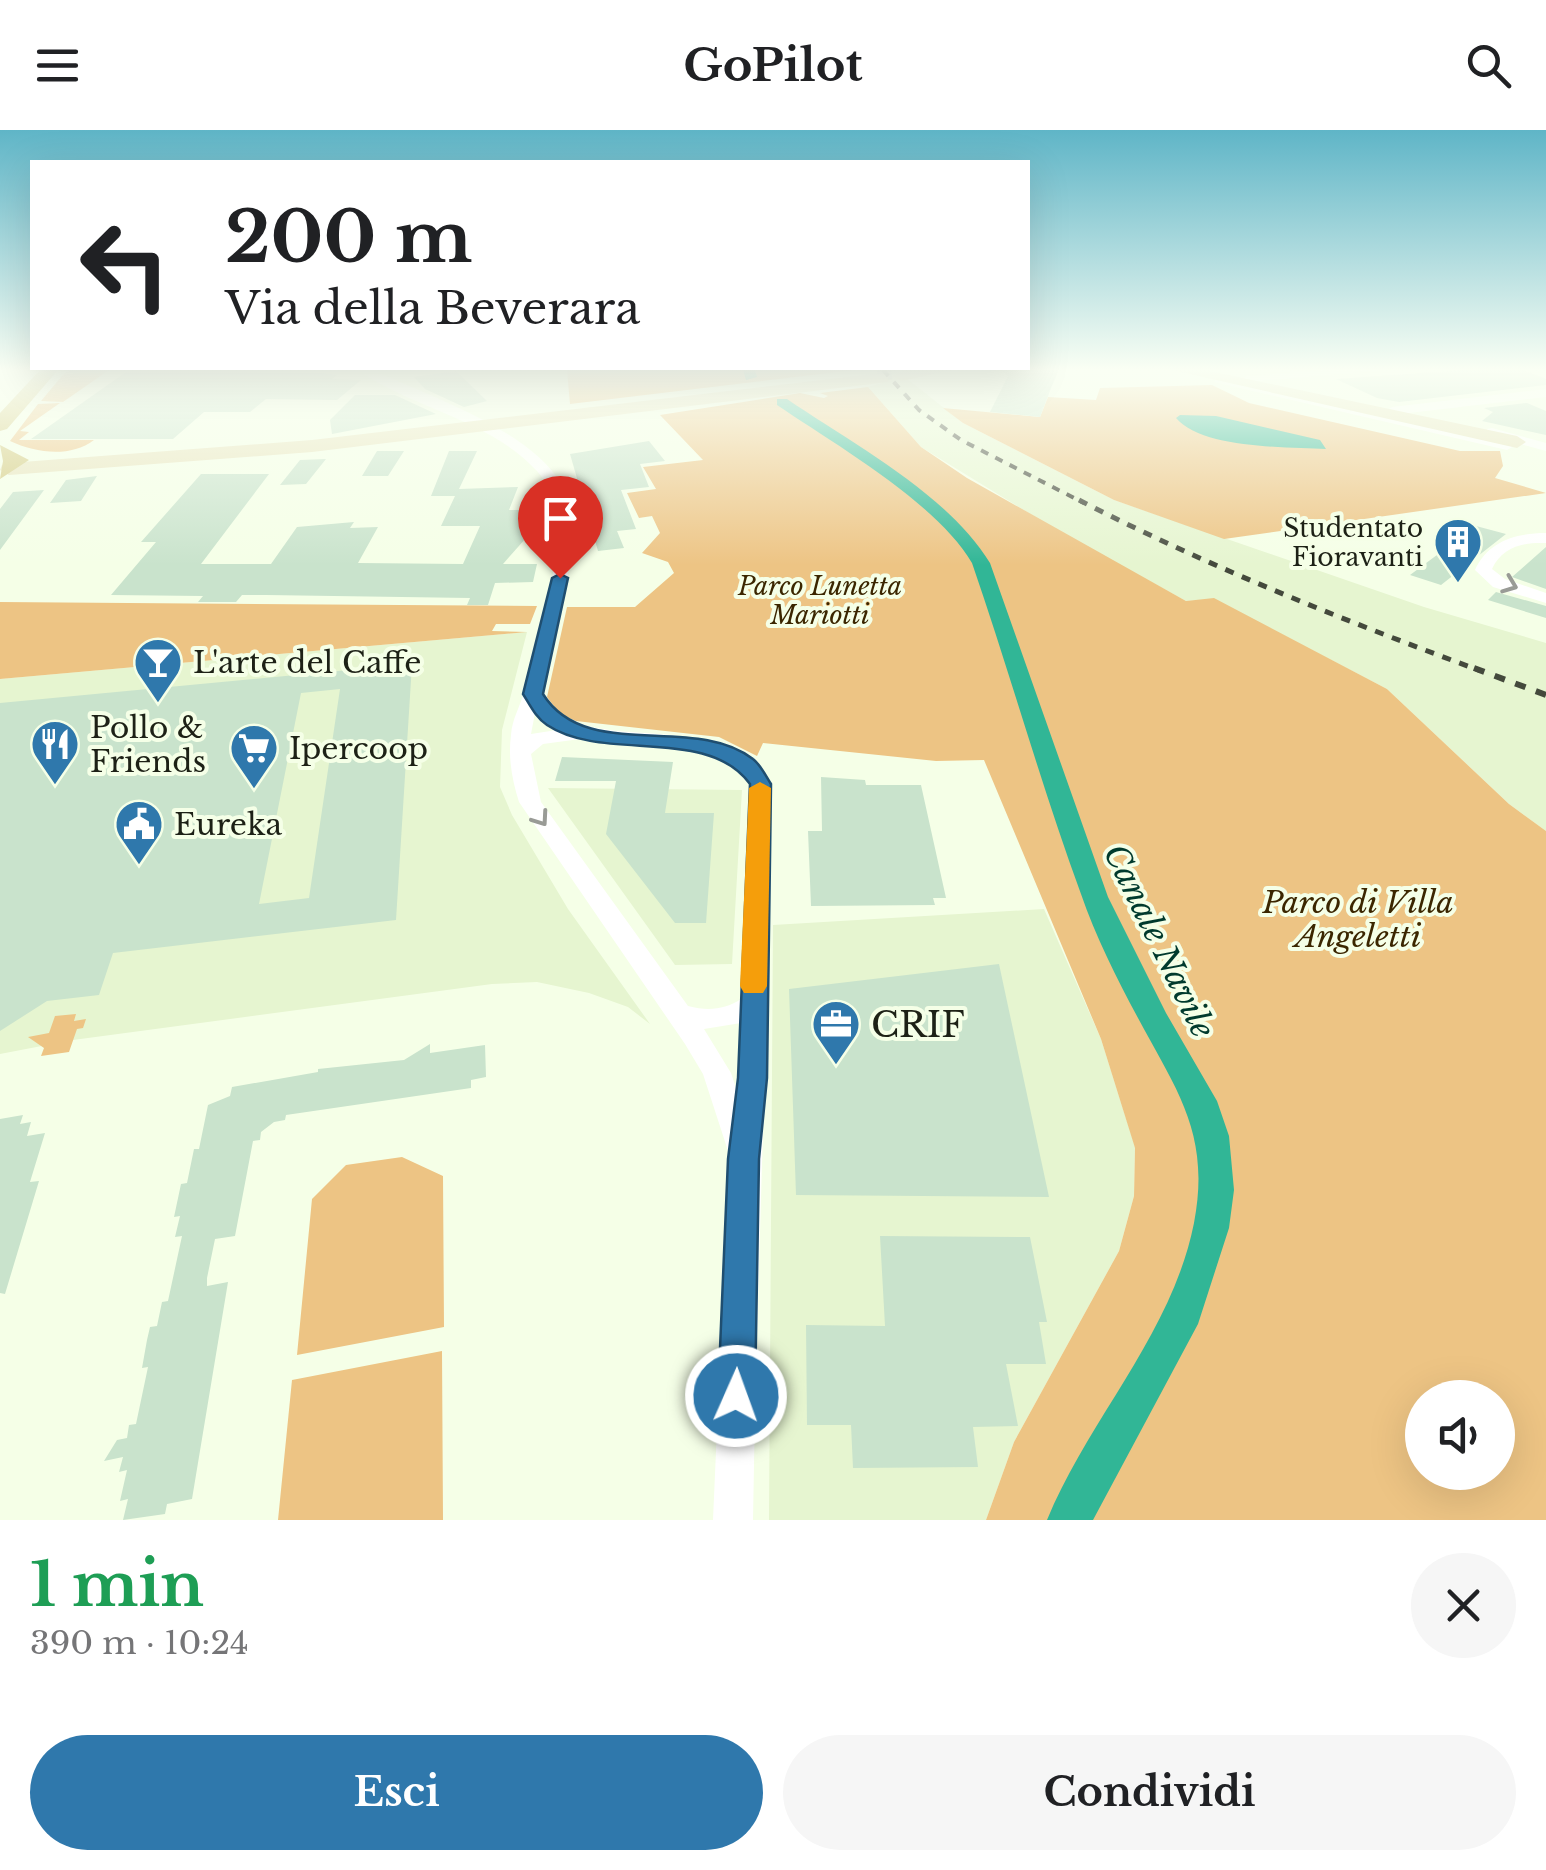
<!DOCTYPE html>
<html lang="it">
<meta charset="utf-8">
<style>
:root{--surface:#fff;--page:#f6f6f6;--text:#202124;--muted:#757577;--accent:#2f78ac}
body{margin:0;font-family:"Libre Baskerville",serif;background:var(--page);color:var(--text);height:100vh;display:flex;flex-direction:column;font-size:38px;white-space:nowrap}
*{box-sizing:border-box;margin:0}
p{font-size:32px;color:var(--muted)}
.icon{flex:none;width:55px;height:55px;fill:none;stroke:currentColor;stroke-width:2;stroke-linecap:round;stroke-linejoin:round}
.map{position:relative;height:1390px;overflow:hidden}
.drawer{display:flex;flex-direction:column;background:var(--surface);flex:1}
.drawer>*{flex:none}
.top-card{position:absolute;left:30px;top:30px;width:1000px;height:210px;border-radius:0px;box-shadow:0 10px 40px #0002;background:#fff;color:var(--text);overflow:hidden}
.tools{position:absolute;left:1405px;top:1250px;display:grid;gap:20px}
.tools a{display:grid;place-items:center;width:110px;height:110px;border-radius:50%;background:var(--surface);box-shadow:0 10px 40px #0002;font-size:50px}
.pin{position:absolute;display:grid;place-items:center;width:85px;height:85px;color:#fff;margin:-102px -42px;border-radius:50% 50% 50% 0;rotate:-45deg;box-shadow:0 0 10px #0007}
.pin .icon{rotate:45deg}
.me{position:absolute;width:110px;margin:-55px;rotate:2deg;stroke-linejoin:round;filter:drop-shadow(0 0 8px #0008)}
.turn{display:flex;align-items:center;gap:35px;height:210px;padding:0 30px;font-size:45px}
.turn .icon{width:130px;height:130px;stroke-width:2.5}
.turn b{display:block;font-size:70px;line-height:85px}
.round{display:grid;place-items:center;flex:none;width:105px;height:105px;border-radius:52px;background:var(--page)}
.headline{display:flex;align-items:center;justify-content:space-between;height:170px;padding:0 30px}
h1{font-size:60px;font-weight:700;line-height:75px;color:#1e9e55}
.button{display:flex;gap:20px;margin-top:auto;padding:20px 30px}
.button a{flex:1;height:115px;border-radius:60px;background:var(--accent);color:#fff;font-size:40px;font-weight:700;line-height:115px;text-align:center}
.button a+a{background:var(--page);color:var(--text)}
header{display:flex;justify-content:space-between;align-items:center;height:130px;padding:0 30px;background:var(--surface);font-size:45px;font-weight:700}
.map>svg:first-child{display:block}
.built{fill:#e6f5d0}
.green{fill:#edc484;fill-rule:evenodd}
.water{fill:#31b696}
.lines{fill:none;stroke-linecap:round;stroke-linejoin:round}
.canal{fill:#31b696;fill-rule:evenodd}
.building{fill:#c9e3cc;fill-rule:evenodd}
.secondary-tunnel{stroke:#cad3bd;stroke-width:19;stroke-dasharray:19 9;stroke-linecap:butt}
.street{fill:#fff;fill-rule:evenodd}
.secondary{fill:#e8e4bd;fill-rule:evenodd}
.primary{fill:#d2c87c;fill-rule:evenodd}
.rail-far2{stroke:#44493c;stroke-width:4;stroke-dasharray:8 8;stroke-linecap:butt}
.rail-far1{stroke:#44493c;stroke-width:5;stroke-dasharray:9 9;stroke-linecap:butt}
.rail{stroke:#44493c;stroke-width:6;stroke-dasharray:11 11;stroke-linecap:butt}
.oneway{stroke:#999b96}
.route{fill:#2f78ac;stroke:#1f4e70;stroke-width:2.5}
.slow{fill:#f59e0b}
.labels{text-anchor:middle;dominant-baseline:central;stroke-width:8;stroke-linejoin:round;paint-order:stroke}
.far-poi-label{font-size:25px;fill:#1d2116;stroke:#f5ffe7;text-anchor:end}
.far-park-label{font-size:25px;font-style:italic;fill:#3b2600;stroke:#f5ffe7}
.poi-label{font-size:30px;fill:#1d2116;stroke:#f5ffe7;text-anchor:start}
.park-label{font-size:30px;font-style:italic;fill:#3b2600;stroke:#f5ffe7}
.water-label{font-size:32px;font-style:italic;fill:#003a2d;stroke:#f5ffe7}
.near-poi-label{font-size:35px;fill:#1d2116;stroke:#f5ffe7;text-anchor:start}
</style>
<header><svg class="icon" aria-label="menu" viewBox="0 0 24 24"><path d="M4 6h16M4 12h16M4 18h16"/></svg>GoPilot<svg class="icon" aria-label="search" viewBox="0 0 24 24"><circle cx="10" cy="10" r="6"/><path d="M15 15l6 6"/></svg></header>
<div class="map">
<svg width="1546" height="1390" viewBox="0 0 1546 1390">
<rect width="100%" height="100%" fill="#f5ffe7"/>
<path class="built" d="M875,240H896L963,293L1114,370L1424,477L1546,513V701L1509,674L1387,559L1214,469L1186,471L1058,401L921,317L868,257L885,252Z
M527,502L502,600L500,657L512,685L568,779L650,894L628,877L589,863L537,852L492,854L73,910L0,924V549Z
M548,658L742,660L732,834L675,835Z
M1044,779L1101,909L1135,1017L1134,1066L1119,1121L1014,1312L986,1390H769L773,795Z"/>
<path class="green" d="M67,240H109L63,272L41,271Z
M567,240H854L570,274Z
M1212,255L1249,273L1460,321H1500L1503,336L1495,348L1546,363L1224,409L1114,370L963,293L943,278L1040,287L1048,267L1096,270L1100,258Z
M868,257L921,317L967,348L1186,471L1214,468L1387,559L1509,674L1546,701V1390H986L1014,1312L1119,1121L1134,1066L1135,1018L1101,909L984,630L936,631L763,613L757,626L719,607L576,591L560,584L547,567L567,477H635L674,443L668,432L642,423L660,403L652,386L639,388L627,363L656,359L643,337L703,330L660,285L800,263L824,268L828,266L820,263ZM1422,1268H1498V1342H1422Z
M60,273L20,301L29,302L19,310H94C70,328 36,323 10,311L38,274Z
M0,472L537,476L530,494H496L492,501L527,502L0,549Z
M76,884L74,891L86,889L83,898L77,899L69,922L41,926L44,918L28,907L49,903L55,886Z
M402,1027L443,1046L444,1197L297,1225L312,1069L346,1035Z
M442,1221L443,1390H278L292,1250Z"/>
<path class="water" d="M1180,285L1216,286L1320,310L1326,319C1288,317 1202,319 1176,288Z"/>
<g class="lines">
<path class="canal" d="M743,240H755L757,247L746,250Z
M777,269H787C853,314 948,364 990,433L1108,767L1166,883L1217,971L1229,1006L1234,1060L1229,1098L1198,1194L1093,1390H1047C1089,1288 1172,1204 1194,1093C1211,1004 1177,961 1138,888C1117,849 1095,805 1081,764C1041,655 1010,543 972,433C937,373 836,315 777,275Z"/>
</g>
<path class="building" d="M1001,240H1058L1040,287L990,282L1008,246Z
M1463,240H1524L1546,249V255L1399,272L1377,268L1336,249Z
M456,241L487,271L464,277L425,259L414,247Z
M126,242L321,243L337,245L332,249L361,250L337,270L266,269L250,282H204L173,309H31Z
M355,265H395L436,284L332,304L330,290Z
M1527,273L1546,281V305L1482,291L1493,282L1484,278Z
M649,311L665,331L640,334L649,357L621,360L636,399L617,401L624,418L598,421L570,324Z
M377,321H404L388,346H362Z
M449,321H477L459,359L518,357L509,380H534L526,408L503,434H537L533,452L495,453L488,475H467L470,468L266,465H242L236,472H198L203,466L111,465L156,412H141L201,344H269L201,434H271L297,397L354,392L350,398L378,397L358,433L463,434L480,396H441L455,366H431Z
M326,329L306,354L280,355L300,330Z
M97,346L81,371L50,373L66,350Z
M44,360L0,420V379L13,362Z
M1476,396L1506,404L1441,455L1410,445Z
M1546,417V459L1512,447Z
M1496,462L1546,476V488L1488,470Z
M412,534L396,790L113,823L99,865L47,871L0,901V573ZM340,559L309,768L259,774L301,563Z
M562,627L673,632L665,683H714L706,793H675L606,704L616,651H555Z
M821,647L865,650L866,655H921L946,768H933L935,775L811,776L808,701H822Z
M999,834L1049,1067L796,1065L789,859Z
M430,914V923L485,915L486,947L471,950V958L286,985L285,990L274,992L261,1002L260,1010L253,1011L235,1106L215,1109L207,1148V1156L228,1152L192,1369L167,1374L165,1384L123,1390L128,1369L120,1371L127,1340L119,1342L123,1327L104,1331L117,1310L127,1308L129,1295L136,1294L148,1237L142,1238L147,1210L150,1197L157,1196L162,1172L168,1171L182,1106L175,1107L180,1086L174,1087L181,1054L187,1053L194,1019H199L208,975L230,966L232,957L318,942V939L404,930Z
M23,985L20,994L31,992L27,1006L45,1003L30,1052L39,1051L5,1164L0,1163V989Z
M880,1106L1030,1107L1047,1192H1039L1046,1234H1006L1018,1296L973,1297L978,1337L853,1338L851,1295H807L806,1195L885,1196Z"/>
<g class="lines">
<path class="secondary-tunnel" d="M877,242L891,240"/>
<path class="street" d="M358,240H373C428,266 531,300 561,354C573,378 572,412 569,437C564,481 551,522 543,565C582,633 712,570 771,653C768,899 757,1144 753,1390H713L729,1024L703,944L685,914L519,672C512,650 508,628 511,605C512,589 520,577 524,562C540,508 579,387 537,341C489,289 413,279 358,240ZM535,583L557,600L531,604ZM580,609C633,614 713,604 749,653L741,869C724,880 708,881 688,876L541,672L531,624L543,614ZM741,893L737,961L731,943L704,899Z
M1322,240H1384L1247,252L1241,249L1247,246Z
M1218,247L1507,312L1514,316L1507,320L1214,252Z
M1546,259V267L1392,285L1386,281L1392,277Z
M1492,298L1546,313V321L1487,305V299Z
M1546,403V413C1523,412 1502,417 1492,439L1505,449L1546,463V473L1493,457L1475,440C1488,411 1516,403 1546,403Z"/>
<path class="secondary" d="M905,240H952L901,251L893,246Z
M1172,240H1205L1517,306L1526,312L1517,318Z
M882,243L888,244V252L312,322L9,345L0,340L2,335L9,333L312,310Z"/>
<path class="primary" d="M40,240H58L7,299L0,301V283Z
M0,315L29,330L0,349L3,331Z"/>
<path class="rail-far2" d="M883,240L919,280L961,310L1084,373"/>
<path class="rail-far1" d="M1079,370C1209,437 1343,490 1481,541"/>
<path class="rail" d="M1474,538L1546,565"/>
</g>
<defs><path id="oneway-chevron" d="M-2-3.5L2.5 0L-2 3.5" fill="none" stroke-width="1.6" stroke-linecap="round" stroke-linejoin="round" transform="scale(2.5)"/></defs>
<g class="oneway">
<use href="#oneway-chevron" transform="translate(1510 455) rotate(21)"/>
<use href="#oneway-chevron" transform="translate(541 689) rotate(55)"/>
</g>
<linearGradient id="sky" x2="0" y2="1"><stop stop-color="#5fb5c7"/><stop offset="0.55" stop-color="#fafff4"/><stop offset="1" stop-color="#fafff4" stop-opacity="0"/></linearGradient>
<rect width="1546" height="435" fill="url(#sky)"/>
<path class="route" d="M560,444L568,448L543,564C586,633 694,583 753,629C760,634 766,646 771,654L767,948L759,1029L755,1266L750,1279L736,1284L723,1279L718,1266L728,1029L738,948L750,654C707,595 604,633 547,595C536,588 530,575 523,564L552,448Z"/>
<path class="slow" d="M760,652L771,658L767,856L763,863H744L740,856L749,658Z"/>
<defs>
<g id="building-pin" transform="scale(2.5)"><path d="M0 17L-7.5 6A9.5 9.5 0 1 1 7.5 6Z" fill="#2f78ac" stroke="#f5ffe7"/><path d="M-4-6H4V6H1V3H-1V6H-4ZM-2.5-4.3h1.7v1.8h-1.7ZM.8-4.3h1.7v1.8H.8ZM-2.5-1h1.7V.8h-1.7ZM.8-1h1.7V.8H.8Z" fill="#fff"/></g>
<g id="bar-pin" transform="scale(2.5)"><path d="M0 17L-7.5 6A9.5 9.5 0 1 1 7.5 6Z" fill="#2f78ac" stroke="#f5ffe7"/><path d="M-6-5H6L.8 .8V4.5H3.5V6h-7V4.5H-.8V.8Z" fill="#fff"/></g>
<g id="restaurant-pin" transform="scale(2.5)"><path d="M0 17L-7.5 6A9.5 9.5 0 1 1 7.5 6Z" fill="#2f78ac" stroke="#f5ffe7"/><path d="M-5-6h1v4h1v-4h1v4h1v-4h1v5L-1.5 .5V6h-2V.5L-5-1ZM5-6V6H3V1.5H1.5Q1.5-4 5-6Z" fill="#fff"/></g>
<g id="supermarket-pin" transform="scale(2.5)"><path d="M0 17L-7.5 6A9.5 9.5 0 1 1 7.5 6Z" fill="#2f78ac" stroke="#f5ffe7"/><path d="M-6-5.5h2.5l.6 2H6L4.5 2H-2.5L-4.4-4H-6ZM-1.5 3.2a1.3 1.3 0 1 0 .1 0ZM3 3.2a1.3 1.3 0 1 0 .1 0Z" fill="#fff"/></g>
<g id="civic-pin" transform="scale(2.5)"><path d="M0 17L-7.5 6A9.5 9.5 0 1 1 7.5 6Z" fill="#2f78ac" stroke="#f5ffe7"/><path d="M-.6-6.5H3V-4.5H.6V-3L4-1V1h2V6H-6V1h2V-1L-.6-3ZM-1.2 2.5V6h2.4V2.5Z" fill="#fff"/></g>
<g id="office-pin" transform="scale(2.5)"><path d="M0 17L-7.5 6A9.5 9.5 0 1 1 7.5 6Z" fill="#2f78ac" stroke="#f5ffe7"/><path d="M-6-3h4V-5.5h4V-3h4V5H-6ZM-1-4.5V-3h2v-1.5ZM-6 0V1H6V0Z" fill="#fff"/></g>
</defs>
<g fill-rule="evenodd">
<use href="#building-pin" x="1458" y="412"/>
<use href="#bar-pin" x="158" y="532"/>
<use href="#restaurant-pin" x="55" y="614"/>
<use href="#supermarket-pin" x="254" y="618"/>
<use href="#civic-pin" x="139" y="694"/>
<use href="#office-pin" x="836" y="894"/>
</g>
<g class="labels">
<g class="far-poi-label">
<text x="1423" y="398">Studentato<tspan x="1423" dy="29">Fioravanti</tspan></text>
</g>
<g class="far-park-label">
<text x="820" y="456">Parco Lunetta<tspan x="820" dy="29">Mariotti</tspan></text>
</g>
<g class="poi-label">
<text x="193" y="532">L'arte del Caffe</text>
<text x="90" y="597">Pollo &amp;<tspan x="90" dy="34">Friends</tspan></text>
<text x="289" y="618">Ipercoop</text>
<text x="174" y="694">Eureka</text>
</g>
<g class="park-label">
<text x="1358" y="772">Parco di Villa<tspan x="1358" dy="34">Angeletti</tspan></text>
</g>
<g class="water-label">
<text transform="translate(1159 811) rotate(64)">Canale Navile</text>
</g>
<g class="near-poi-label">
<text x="871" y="894">CRIF</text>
</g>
</g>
</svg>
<div class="tools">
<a><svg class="icon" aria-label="sound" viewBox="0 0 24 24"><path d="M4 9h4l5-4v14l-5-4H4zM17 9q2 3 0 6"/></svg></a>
</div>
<div class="pin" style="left:560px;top:448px;background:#d93025"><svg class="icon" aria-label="arrive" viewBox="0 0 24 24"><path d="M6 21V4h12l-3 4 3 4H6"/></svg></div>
<svg class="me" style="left:736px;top:1266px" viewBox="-20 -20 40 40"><circle r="17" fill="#2f78ac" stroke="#fff" stroke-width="3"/><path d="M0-11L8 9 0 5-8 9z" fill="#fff"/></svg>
<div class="top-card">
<div class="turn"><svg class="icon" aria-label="left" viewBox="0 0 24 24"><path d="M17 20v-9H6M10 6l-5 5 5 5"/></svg><div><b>200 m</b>Via della Beverara</div></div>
</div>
</div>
<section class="drawer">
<div class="headline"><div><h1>1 min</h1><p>390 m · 10:24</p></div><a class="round"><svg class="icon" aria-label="close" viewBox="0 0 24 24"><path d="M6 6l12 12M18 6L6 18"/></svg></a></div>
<div class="button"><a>Esci</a><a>Condividi</a></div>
</section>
